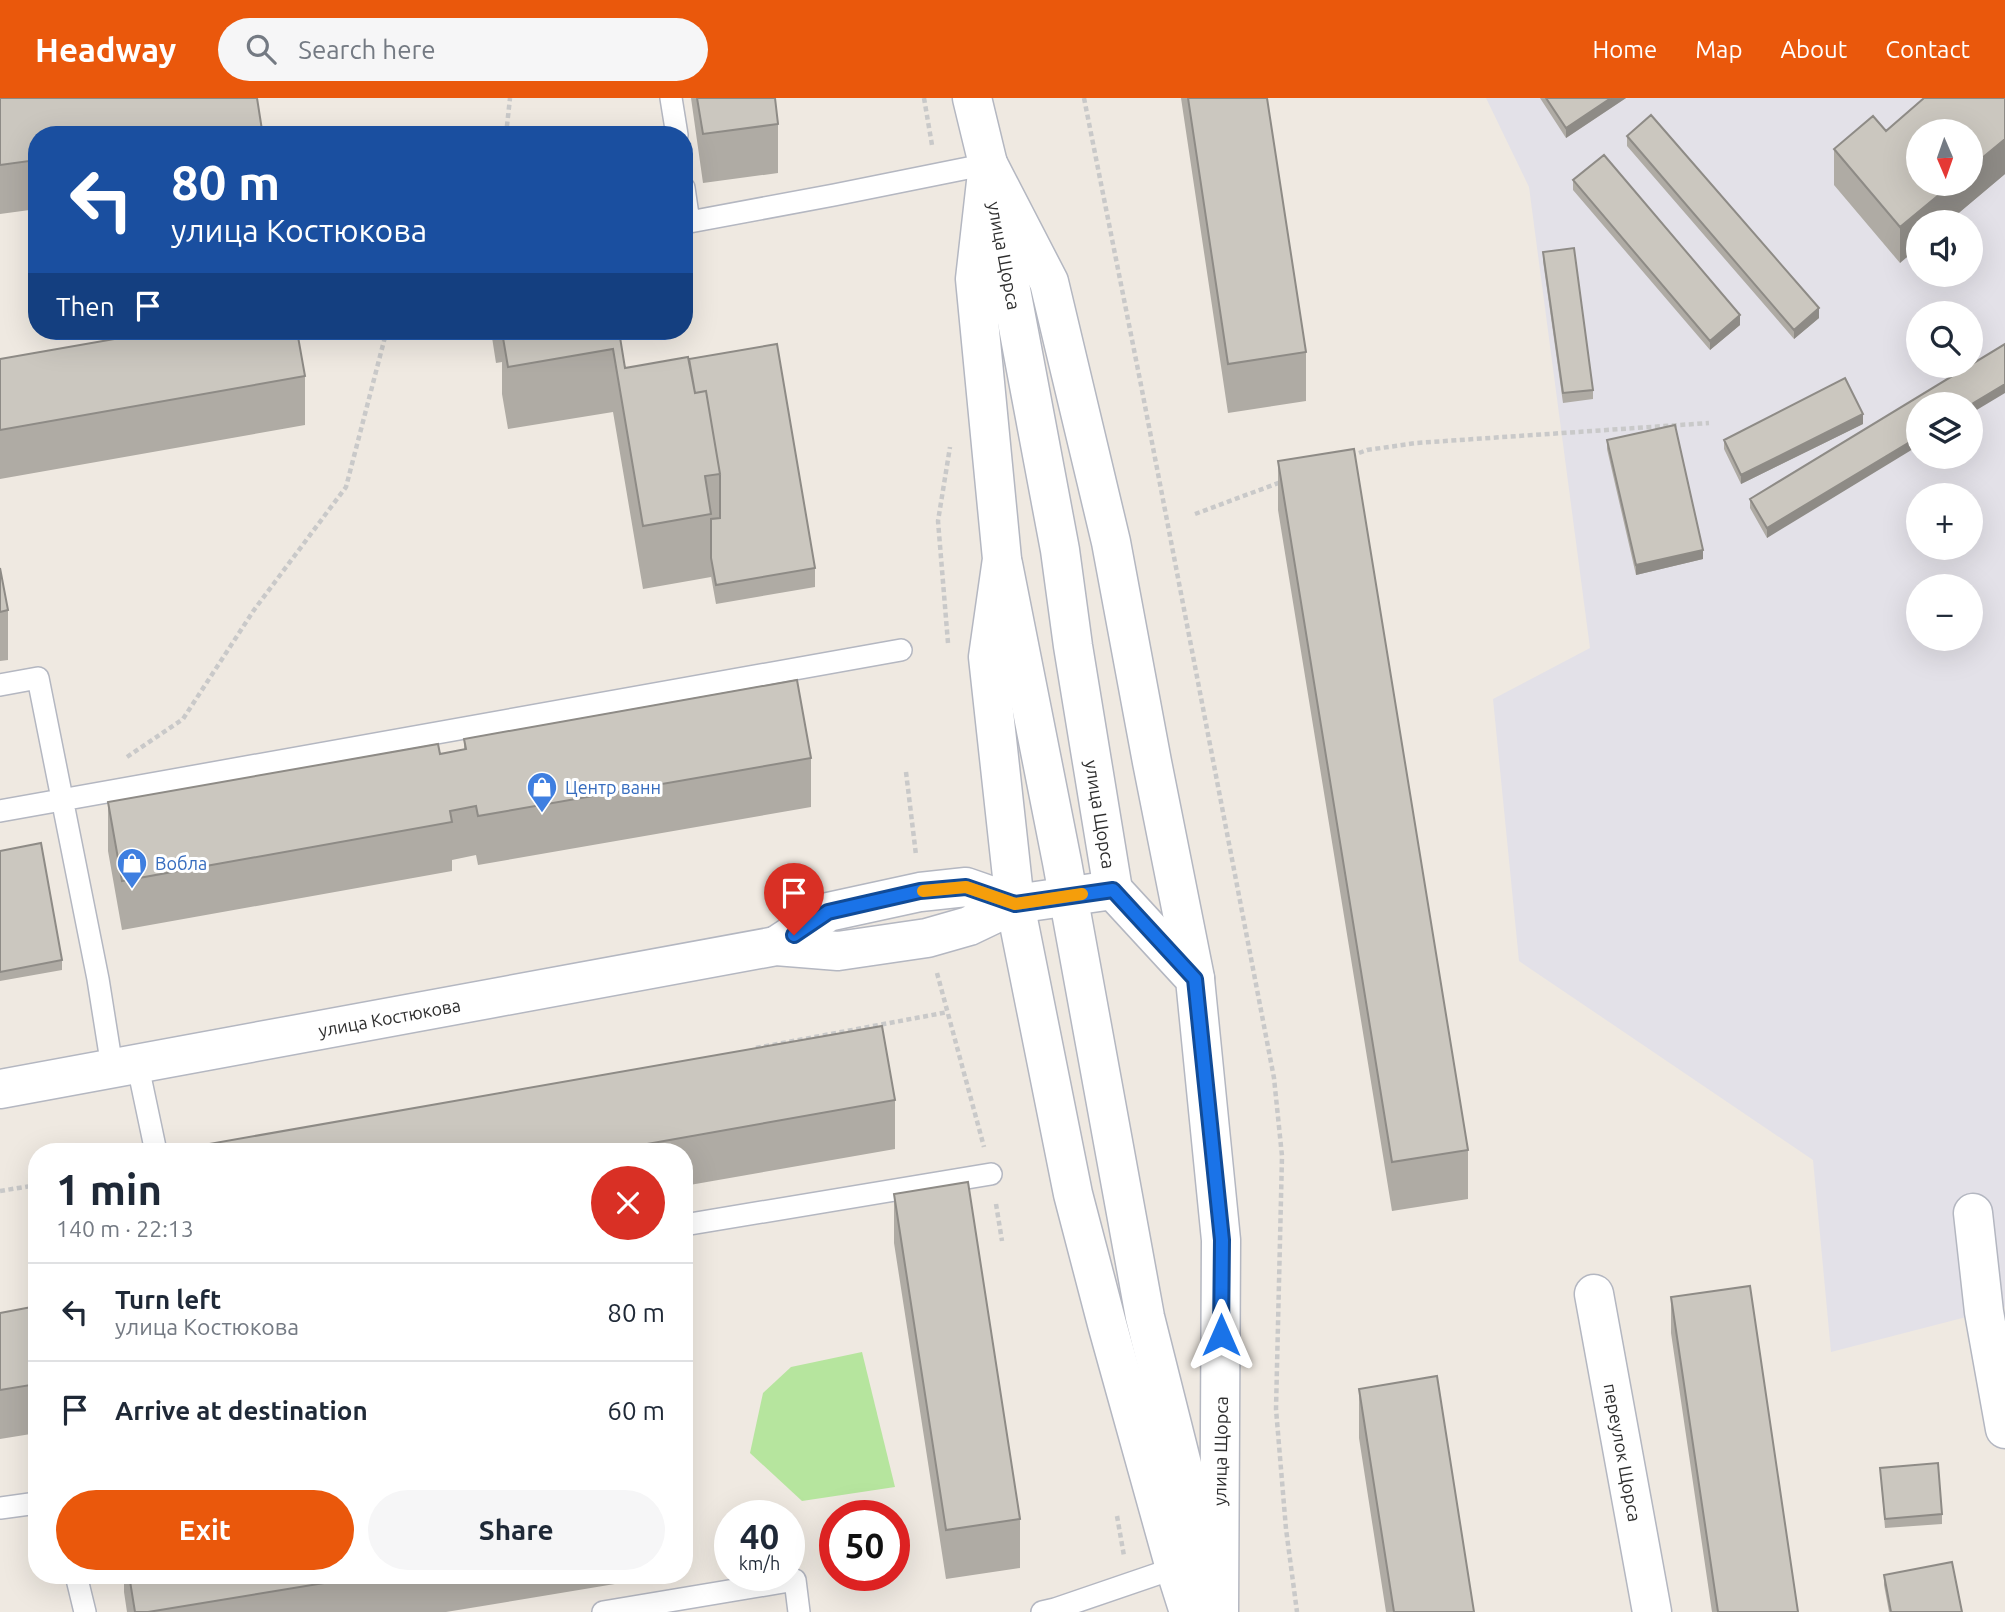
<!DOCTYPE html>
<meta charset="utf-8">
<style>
:root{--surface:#fff;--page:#f6f6f7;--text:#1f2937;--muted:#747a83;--line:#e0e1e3;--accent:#ea580c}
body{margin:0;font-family:Ubuntu,sans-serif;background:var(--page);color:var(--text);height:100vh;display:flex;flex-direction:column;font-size:26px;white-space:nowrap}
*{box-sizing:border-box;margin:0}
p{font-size:23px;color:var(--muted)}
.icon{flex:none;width:38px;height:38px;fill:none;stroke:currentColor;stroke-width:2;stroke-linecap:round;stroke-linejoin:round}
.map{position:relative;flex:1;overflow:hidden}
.panel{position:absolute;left:28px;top:1045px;width:665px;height:441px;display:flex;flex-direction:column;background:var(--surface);border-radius:28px;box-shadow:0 7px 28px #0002}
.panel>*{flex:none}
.top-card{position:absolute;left:28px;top:28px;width:665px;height:214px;border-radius:28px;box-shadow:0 7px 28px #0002;background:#1a4fa0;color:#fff;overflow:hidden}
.needle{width:46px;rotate:178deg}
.fabs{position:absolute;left:1906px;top:21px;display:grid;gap:14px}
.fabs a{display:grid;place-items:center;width:77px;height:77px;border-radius:50%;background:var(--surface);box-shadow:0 7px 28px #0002;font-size:35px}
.speed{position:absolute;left:714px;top:1402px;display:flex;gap:14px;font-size:35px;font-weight:700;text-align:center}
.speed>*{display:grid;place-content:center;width:91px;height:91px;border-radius:50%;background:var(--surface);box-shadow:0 7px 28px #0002;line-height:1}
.speed small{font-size:18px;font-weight:400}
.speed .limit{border:10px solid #d22;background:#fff;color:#111}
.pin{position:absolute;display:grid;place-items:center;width:60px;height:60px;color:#fff;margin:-72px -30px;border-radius:50% 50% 50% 0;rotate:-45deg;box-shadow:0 0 7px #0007}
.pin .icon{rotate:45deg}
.me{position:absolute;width:77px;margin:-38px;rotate:0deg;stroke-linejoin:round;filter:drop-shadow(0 0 5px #0008)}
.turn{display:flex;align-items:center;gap:24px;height:147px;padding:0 28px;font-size:32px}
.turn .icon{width:91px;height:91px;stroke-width:2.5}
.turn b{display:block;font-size:49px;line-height:60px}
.then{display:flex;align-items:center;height:66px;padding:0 28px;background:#0003;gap:14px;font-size:26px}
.round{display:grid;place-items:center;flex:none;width:74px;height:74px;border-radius:37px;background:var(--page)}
.summary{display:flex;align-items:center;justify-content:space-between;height:119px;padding:0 28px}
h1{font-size:42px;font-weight:700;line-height:52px}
.action{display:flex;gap:14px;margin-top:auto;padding:14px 28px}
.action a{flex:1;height:80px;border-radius:42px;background:var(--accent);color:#fff;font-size:28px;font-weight:700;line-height:80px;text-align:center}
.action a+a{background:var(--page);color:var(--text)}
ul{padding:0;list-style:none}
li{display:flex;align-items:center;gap:21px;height:98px;padding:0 28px;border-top:2px solid var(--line)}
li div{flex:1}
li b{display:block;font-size:26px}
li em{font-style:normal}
header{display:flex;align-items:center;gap:42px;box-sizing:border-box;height:98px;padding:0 35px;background:var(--accent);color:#fff}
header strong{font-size:33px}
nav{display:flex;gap:38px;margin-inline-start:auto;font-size:24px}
.search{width:490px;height:63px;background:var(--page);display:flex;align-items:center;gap:18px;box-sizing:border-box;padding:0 24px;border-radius:38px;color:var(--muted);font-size:26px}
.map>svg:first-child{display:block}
.industrial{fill:#e3e1e8;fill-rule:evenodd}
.green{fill:#b6e59e}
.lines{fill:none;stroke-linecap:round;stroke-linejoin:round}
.lane-casing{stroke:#b4b7c1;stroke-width:24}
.street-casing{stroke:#b4b7c1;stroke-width:41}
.secondary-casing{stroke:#b4b7c1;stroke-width:41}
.path{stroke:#c9c9c9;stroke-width:4.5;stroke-dasharray:5 3.5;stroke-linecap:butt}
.lane{stroke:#fff;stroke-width:21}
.street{stroke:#fff;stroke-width:38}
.secondary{stroke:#fff;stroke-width:38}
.wall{fill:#afaba4}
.shaded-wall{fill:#8e8b86}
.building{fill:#cbc7bf;stroke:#8e8b86;stroke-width:2}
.route-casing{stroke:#114b97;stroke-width:18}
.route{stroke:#1a73e8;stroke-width:12}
.slow{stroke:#f59e0b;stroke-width:12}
.labels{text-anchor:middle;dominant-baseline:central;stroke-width:6;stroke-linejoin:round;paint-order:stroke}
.street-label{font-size:18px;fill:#2e2e2e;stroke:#fff}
.shop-label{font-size:18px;fill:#366cbe;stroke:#fff;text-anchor:start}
</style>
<header>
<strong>Headway</strong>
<div class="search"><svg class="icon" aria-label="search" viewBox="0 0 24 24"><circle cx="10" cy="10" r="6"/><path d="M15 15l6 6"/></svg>Search here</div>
<nav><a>Home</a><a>Map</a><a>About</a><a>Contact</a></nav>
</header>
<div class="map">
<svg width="2005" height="1514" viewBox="0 0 2005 1514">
<rect width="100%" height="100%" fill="#efe9e1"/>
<path class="industrial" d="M1486,0H2005V1209L1831,1254L1813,1062L1519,863L1493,601L1590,550L1529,89ZM1918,33H1970V86H1918ZM1918,124H1970V177H1918ZM1918,215H1970V268H1918ZM1918,306H1970V359H1918ZM1918,397H1970V450H1918ZM1918,488H1970V541H1918Z"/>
<path class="green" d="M862,1254L895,1389L802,1403L750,1355L763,1295L791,1269Z"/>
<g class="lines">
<g class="lane-casing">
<path id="lane" d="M671,0L677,37
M684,90L689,124
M684,125L834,97L988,66
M0,587L38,580L98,881L112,969
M0,713L901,552
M137,964L156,1054
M684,1127L991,1076
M0,1410L37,1405
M76,1477L85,1514
M603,1514L795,1482L799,1514
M1042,1514L1055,1511L1175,1470"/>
</g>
<g class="street-casing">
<g id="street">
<path id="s1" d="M990,80L1060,452L1073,548L1113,792"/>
<path d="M1003,466L1062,764L1145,1219L1213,1490"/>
<path d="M1973,1115L1984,1214L2005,1331"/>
<path id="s2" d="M1594,1196L1652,1514"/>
</g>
</g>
<g class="secondary-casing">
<g id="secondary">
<path d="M972,0L988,66L975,181L1002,461L988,559L1015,806L1073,1096L1107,1226L1175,1470L1189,1514"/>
<path d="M988,66L1049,184L1111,444L1152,664L1195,880"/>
<path d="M776,848L828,814L920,794L966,789L1015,806"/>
<path id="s3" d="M0,991L776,848L838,853L927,840L969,828L1015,806L1113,792L1195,881L1221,1142L1219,1514"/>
</g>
</g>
<path class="path" d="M924,0L932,47
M1084,0L1141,287L1274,980L1282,1058L1276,1311L1286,1431L1297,1514
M506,37L510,0
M1351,358L1367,352L1416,345L1709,325
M1195,416L1281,384
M948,545L938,423L950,349
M127,659L183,621L254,512L346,389L385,239L391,233
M906,674L916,757
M937,875L984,1049
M756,950L948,914
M0,1093L37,1087
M996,1106L1002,1143
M1117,1418L1124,1458"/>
<use href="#lane" class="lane"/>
<use href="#street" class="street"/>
<use href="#secondary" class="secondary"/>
</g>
<path class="wall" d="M0,0L262,32V37H37V111L0,116Z
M691,0H775L778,26V75L703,85Z
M1181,0H1267L1306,254V303L1228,315Z
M1540,0H1626L1566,40Z
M1886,33L2005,76L1948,124H1918L1900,165L1834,87V51Z
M1627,38L1819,220L1794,241L1627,48Z
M1573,82L1740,227L1710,252L1573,92Z
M1543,154L1593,292V301L1563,305L1543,163Z
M491,233H619L625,270L689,261L815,470V489L716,506L711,478V479L643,491L613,314L508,331L502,296V264L496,265Z
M2005,246L1767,440L1750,410V401Z
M0,261L305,278V327L0,381Z
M1863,326L1741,386L1724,351V342Z
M1607,342L1703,461L1636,477L1607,351Z
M1278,363L1468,1052V1101L1392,1113L1278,412Z
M0,470L8,512V562L0,563Z
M464,641L811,660V709L478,767L476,757L452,762V773L122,832L108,753V704L440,656L464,651Z
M0,753L62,862V872L0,883Z
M895,1002V1051L684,1088V1054H192V1049Z
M894,1096L1020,1421V1470L946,1481L894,1145Z
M1671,1199L1798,1514H1712L1671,1235Z
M37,1208V1335L0,1341V1215Z
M1359,1291L1474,1514H1386L1359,1340Z
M1880,1370L1942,1416V1426L1885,1430Z
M124,1477H669L446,1514H127L124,1494Z
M1884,1477L1962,1514H1889L1884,1487Z"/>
<path class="shaded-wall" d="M1611,0H1626L1566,40V30Z
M2005,41V76L1948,124H1918V150L1900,165V129L1952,86H1970V70Z
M1819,210V220L1794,241V232Z
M1740,217V227L1710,252V243Z
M2005,286V295L1970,316V307Z
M1863,316V326L1741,386V377Z
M1918,339V348L1767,440V430Z
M1703,452V461L1636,477V467Z"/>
<path class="building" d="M0,0H257L262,32L224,37H37V62L0,67Z
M697,0H775L778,26L703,36Z
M1188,0H1267L1306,254L1228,266Z
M1546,0H1611L1566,30Z
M1924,0H2005V41L1970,70V33H1918V86H1952L1900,129L1834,51L1873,18L1886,33Z
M1651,17L1819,210L1794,232L1627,38Z
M1604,57L1740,217L1710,243L1573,82Z
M1574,150L1593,292L1563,295L1543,154Z
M160,233H297L305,278L0,332V261Z
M507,233H619L625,270L688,259L695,295L706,293L720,376L705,378L711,416L643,428L613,251L508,269L502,234Z
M777,246L815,470L716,487L711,460V421L720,420V376L706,293L695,295L689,261Z
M2005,246V286L1970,307L1918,306V339L1767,430L1750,401Z
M1845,280L1863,316L1741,377L1724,342Z
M1675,327L1703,452L1636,467L1607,342Z
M1354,351L1468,1052L1392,1064L1278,363Z
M0,470L8,512L0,514Z
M797,582L811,660L478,718L476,708L450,713L452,724L122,783L108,704L438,646L440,656L466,651L464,641Z
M41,745L62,862L0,874V753Z
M882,928L895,1002L602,1054H193L192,1049Z
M968,1084L1020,1421L946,1432L894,1096Z
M1750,1188L1798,1514H1718L1671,1199Z
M37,1208V1286L0,1292V1215Z
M1437,1278L1474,1514H1394L1359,1291Z
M1938,1365L1942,1416L1885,1421L1880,1370Z
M1952,1464L1962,1514H1891L1884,1477Z
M129,1477H373L148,1514H135Z"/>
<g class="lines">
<g class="route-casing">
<path id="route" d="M794,837L828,814L920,793L966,789L1015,806L1113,792L1195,881L1222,1142L1221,1237"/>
</g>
<use href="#route" class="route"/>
<path class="slow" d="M923,793L966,789L1015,806L1082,796"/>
</g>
<defs>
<g id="shop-pin" transform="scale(1.575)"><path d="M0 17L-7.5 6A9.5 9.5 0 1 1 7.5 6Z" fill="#3f7fe0" stroke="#fff"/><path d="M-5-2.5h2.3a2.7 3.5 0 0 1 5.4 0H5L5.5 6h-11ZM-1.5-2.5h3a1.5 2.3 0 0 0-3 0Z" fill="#fff"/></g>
</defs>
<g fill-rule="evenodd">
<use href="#shop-pin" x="542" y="689"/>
<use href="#shop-pin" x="132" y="765"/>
</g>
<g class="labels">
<g class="street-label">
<text stroke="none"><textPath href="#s1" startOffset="79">улица Щорса</textPath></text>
<text stroke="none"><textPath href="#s1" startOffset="646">улица Щорса</textPath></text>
<text stroke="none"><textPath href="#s3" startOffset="396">улица Костюкова</textPath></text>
<text transform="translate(1220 1353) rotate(-89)">улица Щорса</text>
<text stroke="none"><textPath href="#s2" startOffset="161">переулок Щорса</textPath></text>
</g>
<g class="shop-label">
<text x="565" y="689">Центр ванн</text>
<text x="155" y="765">Вобла</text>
</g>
</g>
</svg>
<div class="fabs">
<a><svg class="needle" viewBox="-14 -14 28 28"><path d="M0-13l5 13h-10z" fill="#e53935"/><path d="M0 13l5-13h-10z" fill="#747a83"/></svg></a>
<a><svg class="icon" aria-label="sound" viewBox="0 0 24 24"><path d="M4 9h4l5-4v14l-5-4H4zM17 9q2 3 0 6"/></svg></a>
<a><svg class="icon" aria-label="search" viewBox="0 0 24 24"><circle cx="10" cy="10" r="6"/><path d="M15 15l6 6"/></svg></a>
<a><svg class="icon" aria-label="layers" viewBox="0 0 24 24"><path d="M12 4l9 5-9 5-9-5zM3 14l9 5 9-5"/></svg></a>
<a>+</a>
<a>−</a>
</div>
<div class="speed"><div>40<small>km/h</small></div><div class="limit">50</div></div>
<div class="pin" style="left:794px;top:837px;background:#d93025"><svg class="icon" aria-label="arrive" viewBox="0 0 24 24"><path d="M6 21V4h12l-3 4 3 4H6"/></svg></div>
<svg class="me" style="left:1221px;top:1237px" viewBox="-20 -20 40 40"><path d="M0-17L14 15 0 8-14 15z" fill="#1a73e8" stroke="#fff" stroke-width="4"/></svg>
<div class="top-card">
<div class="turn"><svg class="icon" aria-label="left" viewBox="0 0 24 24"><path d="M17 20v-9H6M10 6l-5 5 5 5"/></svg><div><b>80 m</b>улица Костюкова</div></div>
<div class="then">Then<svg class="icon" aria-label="arrive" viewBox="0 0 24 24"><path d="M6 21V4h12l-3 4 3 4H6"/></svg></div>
</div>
<section class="panel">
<div class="summary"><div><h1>1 min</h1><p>140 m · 22:13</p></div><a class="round" style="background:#d93025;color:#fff"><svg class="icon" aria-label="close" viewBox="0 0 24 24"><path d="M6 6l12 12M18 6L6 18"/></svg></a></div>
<ul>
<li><svg class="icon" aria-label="left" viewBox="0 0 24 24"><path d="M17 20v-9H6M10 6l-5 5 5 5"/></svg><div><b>Turn left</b><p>улица Костюкова</p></div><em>80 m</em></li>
<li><svg class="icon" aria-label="arrive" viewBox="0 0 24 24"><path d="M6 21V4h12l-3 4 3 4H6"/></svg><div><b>Arrive at destination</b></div><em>60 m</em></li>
</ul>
<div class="action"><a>Exit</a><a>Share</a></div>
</section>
</div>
